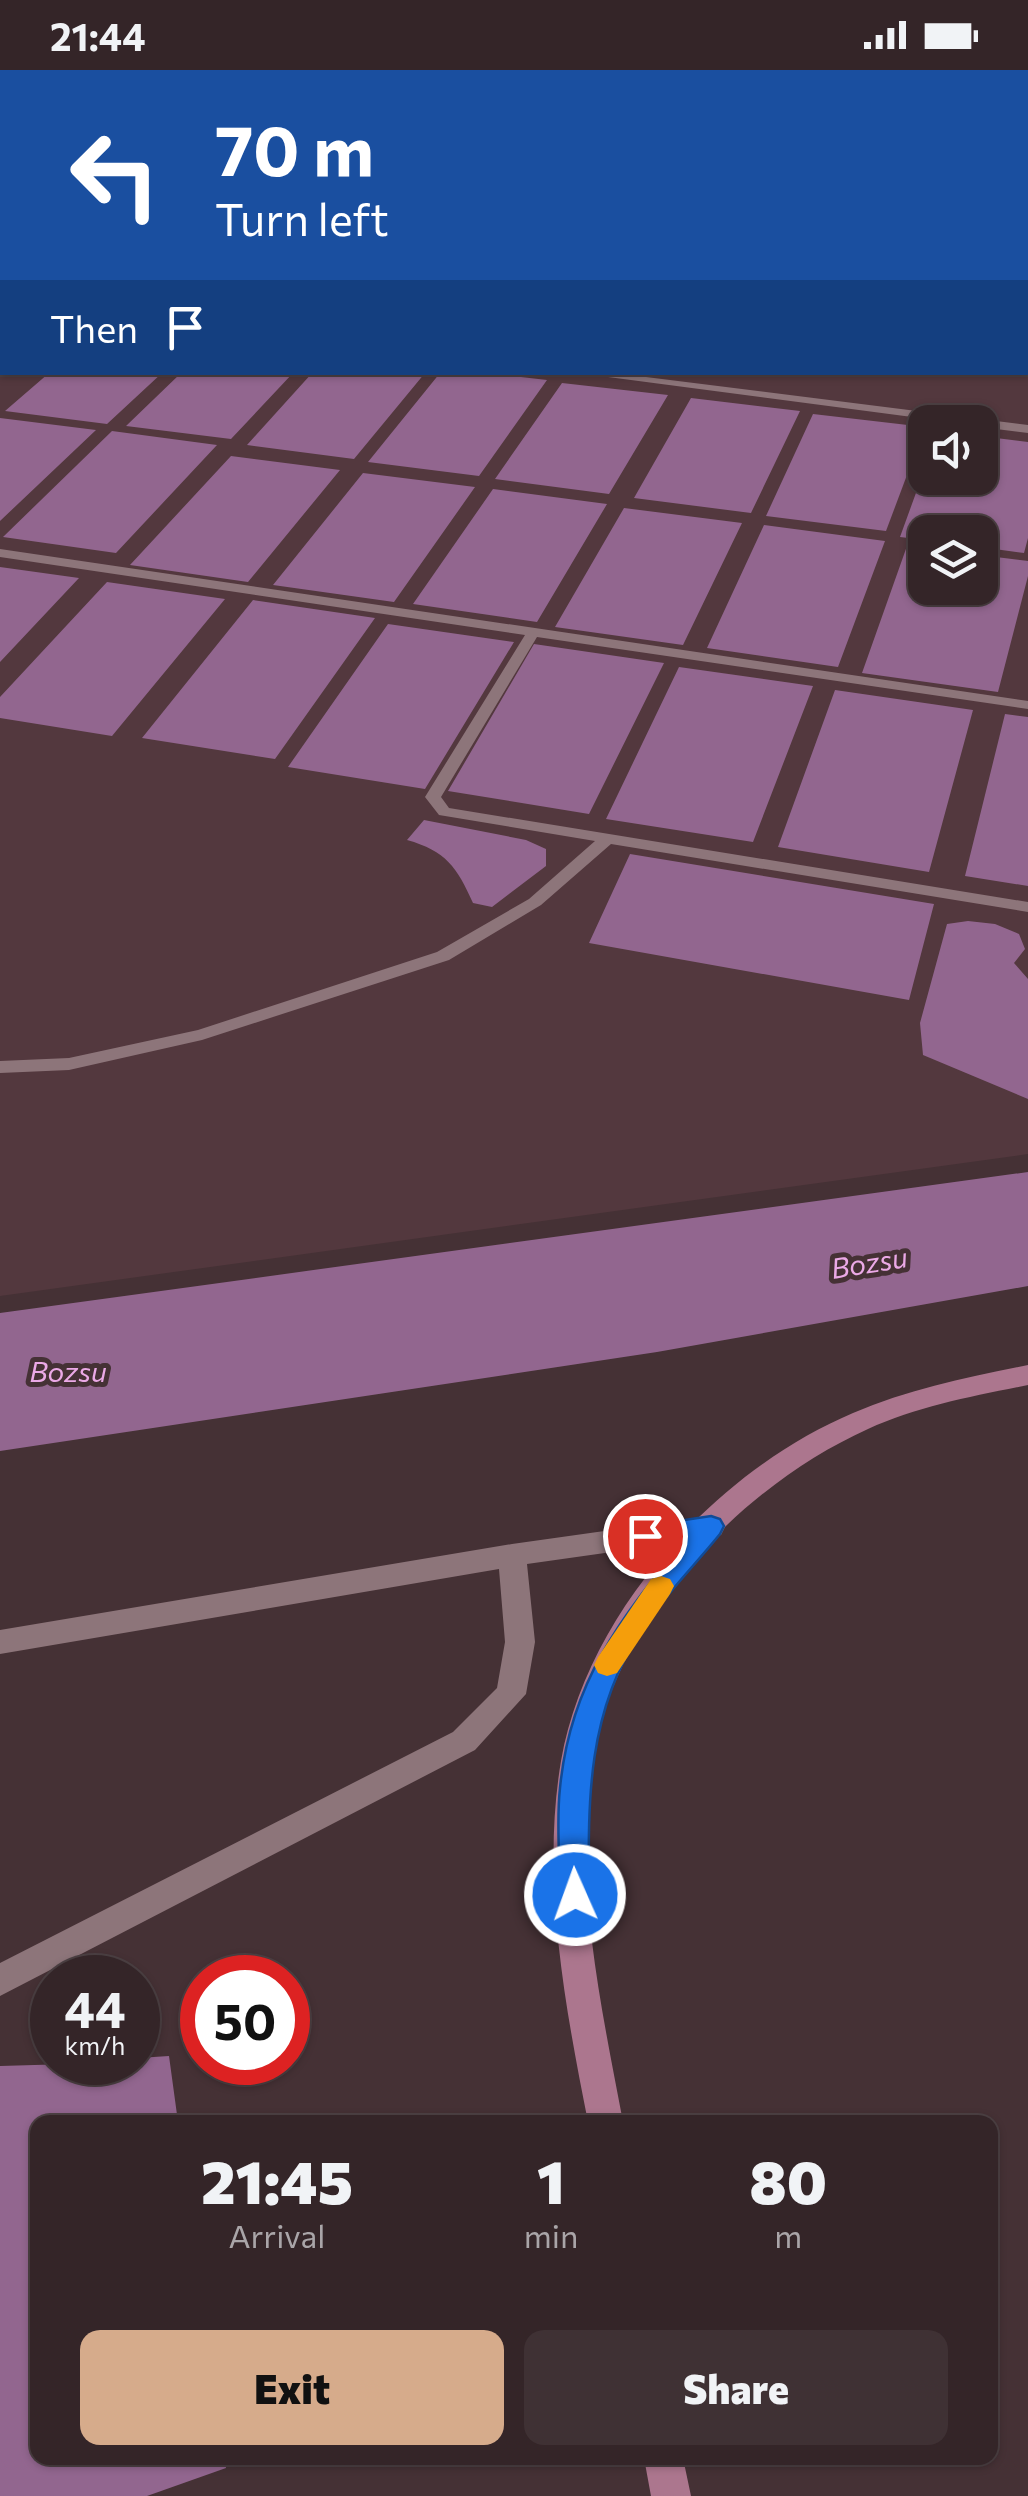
<!DOCTYPE html>
<style>
:root{--surface:#342528;--page:#3f3134;--text:#f1f3f6;--muted:#a9a5a8;--line:#4e4245;--accent:#d6ab8b}
body{margin:0;font-family:Commissioner,sans-serif;background:var(--page);color:var(--text);height:100vh;display:flex;flex-direction:column;font-size:38px;white-space:nowrap}
*{box-sizing:border-box;margin:0}
p{font-size:32px;color:var(--muted)}
.icon{flex:none;width:55px;height:55px;fill:none;stroke:currentColor;stroke-width:2;stroke-linecap:round;stroke-linejoin:round}
.map{position:relative;flex:1;overflow:hidden}
.details{position:absolute;left:30px;top:2045px;width:968px;height:350px;display:flex;flex-direction:column;background:var(--surface);border-radius:20px;box-shadow:0 2px 8px #0004,0 0 0 2px var(--line)}
.details>*{flex:none}
.top-card{position:absolute;left:0px;top:0px;width:1030px;height:305px;box-shadow:0 2px 8px #0004,0 0 0 2px var(--line);background:#1a4fa0;color:#fff;overflow:hidden}
.buttons{position:absolute;left:908px;top:335px;display:grid;gap:20px}
.buttons a{display:grid;place-items:center;width:90px;height:90px;border-radius:20px;background:var(--surface);box-shadow:0 2px 8px #0004,0 0 0 2px var(--line);font-size:50px}
.speed{position:absolute;left:30px;top:1885px;display:flex;gap:20px;font-size:50px;font-weight:700;text-align:center}
.speed>*{display:grid;place-content:center;width:130px;height:130px;border-radius:50%;background:var(--surface);box-shadow:0 2px 8px #0004,0 0 0 2px var(--line);line-height:1}
.speed small{font-size:25px;font-weight:400}
.speed .limit{border:15px solid #d22;background:#fff;color:#111}
.pin{position:absolute;display:grid;place-items:center;width:85px;height:85px;color:#fff;margin:-42px;border:5px solid #fff;border-radius:50%;box-shadow:0 2px 10px #0007}
.me{position:absolute;width:110px;margin:-55px;rotate:358deg;stroke-linejoin:round;filter:drop-shadow(0 0 8px #0008)}
.turn{display:flex;align-items:center;gap:35px;height:210px;padding:0 50px;font-size:45px}
.turn .icon{width:130px;height:130px;stroke-width:2.5}
.turn b{display:block;font-size:70px;line-height:85px}
.then{display:flex;align-items:center;height:95px;padding:0 50px;background:#0003;gap:20px;font-size:38px}
.eta{display:flex;justify-content:space-evenly;align-items:center;height:170px;text-align:center}
.eta b{font-size:60px;font-weight:800;line-height:70px}
.primary-button{display:flex;gap:20px;margin-top:auto;padding:20px 50px}
.primary-button a{flex:1;height:115px;border-radius:20px;background:var(--accent);color:#111;font-size:40px;font-weight:800;line-height:115px;text-align:center}
.primary-button a+a{background:var(--page);color:var(--text)}
.status{display:flex;justify-content:space-between;align-items:center;height:70px;padding:0 50px;background:var(--surface);direction:ltr}
.status svg{height:28px;fill:currentColor}
.map>svg:first-child{display:block}
.built{fill:#53383e;fill-rule:evenodd}
.water{fill:#92668f}
.lines{fill:none;stroke-linecap:round;stroke-linejoin:round}
.lane{fill:#8d757a;fill-rule:evenodd}
.street{fill:#8d757a;fill-rule:evenodd}
.secondary{fill:#ac768e;fill-rule:evenodd}
.wall{fill:#663534}
.shaded-wall{fill:#532b2a}
.route{fill:#1a73e8;stroke:#114b97;stroke-width:2.5}
.slow{fill:#f59e0b}
.labels{text-anchor:middle;dominant-baseline:central;stroke-width:10;stroke-linejoin:round;paint-order:stroke}
.water-label{font-size:28px;font-style:italic;fill:#eba9e6;stroke:#453135}
</style>
<div class="status"><b>21:44</b><svg viewBox="0 0 49 12"><path d="M0 12V9h3v3zM5 12V6h3v6zM10 12V3h3v9zM15 12V0h3v12zM26 1h20v11H26zM47 4h2v5h-2z"/></svg></div>
<div class="map">
<svg width="1028" height="2426" viewBox="0 0 1028 2426">
<rect width="100%" height="100%" fill="#453135"/>
<path class="built" d="M0,0H1028V1084L0,1226ZM2,2H1028V302H2ZM925,352H980V408H925ZM925,462H980V518H925Z"/>
<path class="water" d="M313,302H425V303L354,389L247,375Z
M49,303V302L162,303L107,354L5,341Z
M181,303V302L293,303L231,369L126,356Z
M440,303H485L547,310L479,406L368,392Z
M562,313L668,325L609,424L495,409Z
M691,328L800,341L751,443L634,428Z
M813,344L925,357L886,461L766,446Z
M0,348L96,360L0,451Z
M112,361L217,375L116,483L3,467Z
M980,366L1028,372V468L1024,483L980,477V462H925V470L900,467L925,398V408H980Z
M231,386L340,400L248,512L130,495Z
M363,403L475,417L394,532L273,515Z
M493,419L607,434L537,552L413,534Z
M624,438L742,453L683,575L555,557Z
M764,455L885,471L838,597L707,578Z
M907,476L925,478V518H980V485L1028,491V506L998,622L862,603Z
M0,497L79,508L0,592Z
M107,512L225,529L112,666L0,648V627Z
M253,530L375,548L275,689L142,668Z
M388,554L514,572L425,719L288,697Z
M534,574L664,593L589,744L448,721Z
M679,597L813,616L753,772L606,749Z
M835,620L973,640L929,802L778,777Z
M1005,644L1028,647V816L965,806Z
M424,750L526,770L546,779V796L492,837L473,833C457,797 446,781 407,770Z
M630,784L934,834L909,930L589,873Z
M968,851L995,854L1019,864L1025,879L1014,893L1028,909V1029L923,985L920,953L947,854Z
M1028,1102V1216L657,1282L0,1381V1243Z
M169,1986L178,2052H38V2388H224L226,2398L147,2426H0V1996L138,1992V1988Z"/>
<g class="lines">
<path class="lane" d="M0,75L2,76V82L0,81Z
M2,104V111L0,112V105Z
M0,176L2,177V183H0Z
M570,302H606L1028,355V363L980,357V352H950Z
M0,479L1028,631V639L537,567L441,727L449,738L1028,832V842L611,774L541,835L449,890L202,970L69,1000L0,1003V991L69,988L198,960L437,882L529,829L595,771L439,745L425,727L525,565L0,487Z"/>
<path class="street" d="M711,1446L721,1449L725,1457L721,1465L711,1468L527,1494L535,1572L526,1624L475,1680L0,1926V1893L453,1662L497,1618L505,1572L499,1499L0,1584V1560L512,1474Z"/>
<path class="secondary" d="M1028,1295V1315C974,1326 918,1336 868,1359C739,1417 615,1549 592,1691C573,1811 601,1935 623,2052H588C565,1936 541,1809 561,1691C587,1542 716,1401 853,1343C909,1319 969,1307 1028,1295Z
M644,2388H683L691,2426H651Z"/>
</g>
<path class="wall" d="M120,0H243L234,2H128Z"/>
<path class="shaded-wall" d="M173,0H243L234,2H173Z"/>
<path class="route" d="M711,1446L720,1449L724,1456L720,1464C695,1495 665,1525 642,1559C587,1642 588,1729 589,1825L585,1835L575,1838L564,1835L560,1825C560,1790 556,1753 560,1718C570,1613 620,1548 685,1470L645,1476L636,1473L632,1466L636,1459L645,1456Z"/>
<path class="slow" d="M661,1506L670,1509L674,1516L670,1524L617,1603L607,1606L598,1603L594,1595L598,1587L651,1509Z"/>
<g class="labels">
<g class="water-label">
<text transform="translate(869 1192) rotate(-9)">Bozsu</text>
<text x="68" y="1301">Bozsu</text>
</g>
</g>
</svg>
<div class="buttons">
<a><svg class="icon" aria-label="sound" viewBox="0 0 24 24"><path d="M4 9h4l5-4v14l-5-4H4zM17 9q2 3 0 6"/></svg></a>
<a><svg class="icon" aria-label="layers" viewBox="0 0 24 24"><path d="M12 4l9 5-9 5-9-5zM3 14l9 5 9-5"/></svg></a>
</div>
<div class="speed"><div>44<small>km/h</small></div><div class="limit">50</div></div>
<div class="pin" style="left:645px;top:1466px;background:#d93025"><svg class="icon" aria-label="arrive" viewBox="0 0 24 24"><path d="M6 21V4h12l-3 4 3 4H6"/></svg></div>
<svg class="me" style="left:575px;top:1825px" viewBox="-20 -20 40 40"><circle r="17" fill="#1a73e8" stroke="#fff" stroke-width="3"/><path d="M0-11L8 9 0 5-8 9z" fill="#fff"/></svg>
<div class="top-card">
<div class="turn"><svg class="icon" aria-label="left" viewBox="0 0 24 24"><path d="M17 20v-9H6M10 6l-5 5 5 5"/></svg><div><b>70 m</b>Turn left</div></div>
<div class="then">Then<svg class="icon" aria-label="arrive" viewBox="0 0 24 24"><path d="M6 21V4h12l-3 4 3 4H6"/></svg></div>
</div>
<section class="details">
<div class="eta">
<div><b>21:45</b><p>Arrival</p></div>
<div><b>1</b><p>min</p></div>
<div><b>80</b><p>m</p></div>
</div>
<div class="primary-button"><a>Exit</a><a>Share</a></div>
</section>
</div>
